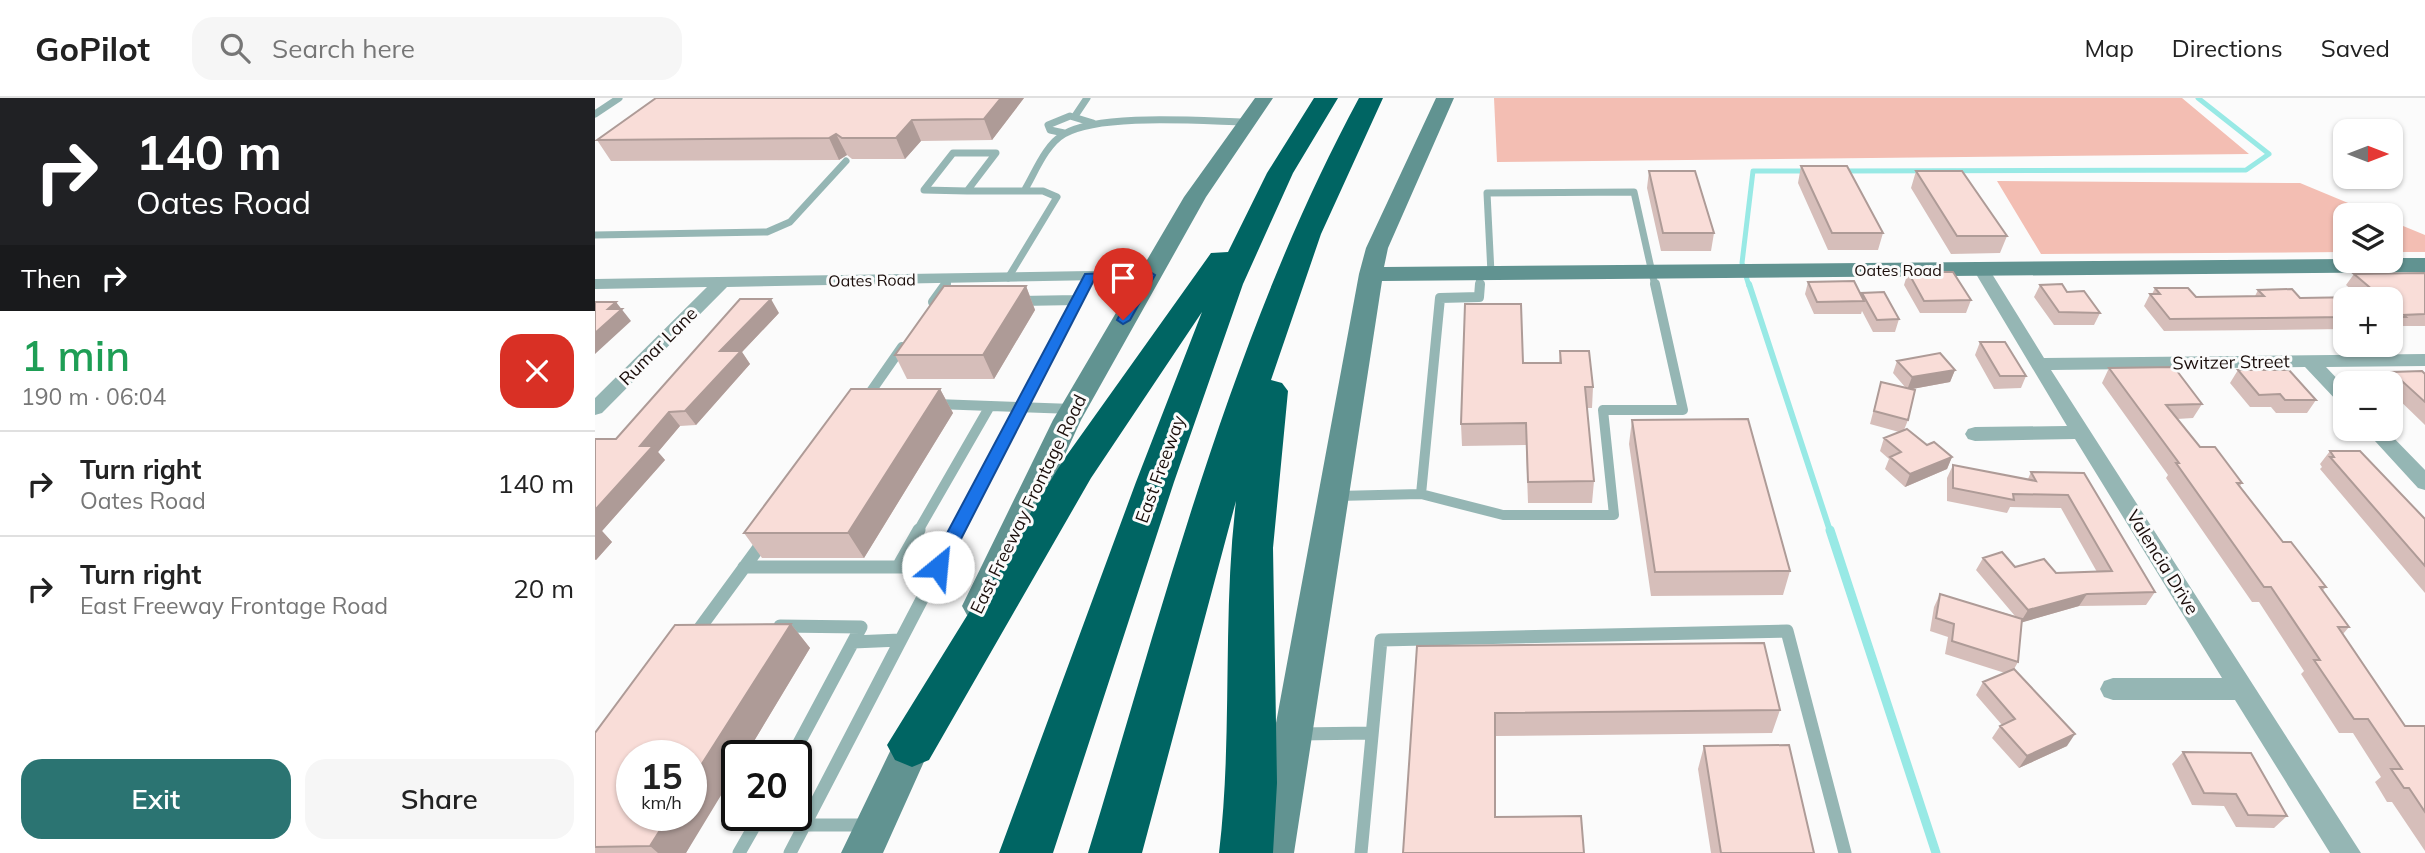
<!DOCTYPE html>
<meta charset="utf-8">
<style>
:root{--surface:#fff;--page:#f6f6f6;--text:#222;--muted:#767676;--line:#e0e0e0;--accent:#2b7472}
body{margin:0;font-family:Mulish,sans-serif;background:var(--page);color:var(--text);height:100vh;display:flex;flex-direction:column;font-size:26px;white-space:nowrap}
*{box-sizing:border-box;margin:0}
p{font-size:23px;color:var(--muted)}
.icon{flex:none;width:38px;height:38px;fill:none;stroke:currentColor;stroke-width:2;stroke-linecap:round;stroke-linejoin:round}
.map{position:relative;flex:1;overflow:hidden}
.sheet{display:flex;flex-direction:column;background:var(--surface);width:595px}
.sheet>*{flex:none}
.top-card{background:#202124;color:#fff;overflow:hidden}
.needle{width:46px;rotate:90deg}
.tools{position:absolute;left:1738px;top:21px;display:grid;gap:14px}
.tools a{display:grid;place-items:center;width:70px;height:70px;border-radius:14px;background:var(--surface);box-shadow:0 2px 5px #0004;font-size:35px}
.speed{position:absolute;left:21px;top:642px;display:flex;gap:14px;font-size:35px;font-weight:700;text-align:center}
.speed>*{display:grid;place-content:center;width:91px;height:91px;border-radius:50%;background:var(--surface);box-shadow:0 2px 5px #0004;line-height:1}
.speed small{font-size:18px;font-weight:400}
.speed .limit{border:4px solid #111;border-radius:10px;background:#fff;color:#111}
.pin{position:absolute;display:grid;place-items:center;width:60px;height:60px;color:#fff;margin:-72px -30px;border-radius:50% 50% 50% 0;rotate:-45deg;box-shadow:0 0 7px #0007}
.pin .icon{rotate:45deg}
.me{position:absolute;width:77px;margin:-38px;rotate:28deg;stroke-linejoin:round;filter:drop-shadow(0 0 5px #0008)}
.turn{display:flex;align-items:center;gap:24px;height:147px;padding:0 21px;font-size:32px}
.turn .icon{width:91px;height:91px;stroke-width:2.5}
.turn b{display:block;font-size:49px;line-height:60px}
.then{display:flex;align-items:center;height:66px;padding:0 21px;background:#0003;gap:14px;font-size:26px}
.round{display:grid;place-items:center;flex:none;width:74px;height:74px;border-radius:21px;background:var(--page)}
.headline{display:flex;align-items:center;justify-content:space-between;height:119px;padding:0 21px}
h1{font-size:42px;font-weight:600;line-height:52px;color:#1e9e55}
.button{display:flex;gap:14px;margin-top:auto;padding:14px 21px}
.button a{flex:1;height:80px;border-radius:21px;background:var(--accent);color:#fff;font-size:28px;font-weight:600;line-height:80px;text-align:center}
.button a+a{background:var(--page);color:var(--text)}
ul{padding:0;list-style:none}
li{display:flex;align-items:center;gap:21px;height:105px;padding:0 21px;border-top:2px solid var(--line)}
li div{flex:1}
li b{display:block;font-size:26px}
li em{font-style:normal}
header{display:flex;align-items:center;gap:42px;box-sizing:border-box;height:98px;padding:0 35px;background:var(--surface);border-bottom:2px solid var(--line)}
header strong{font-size:33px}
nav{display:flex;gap:38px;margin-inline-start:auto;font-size:24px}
.search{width:490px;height:63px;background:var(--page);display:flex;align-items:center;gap:18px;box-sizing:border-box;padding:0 24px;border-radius:21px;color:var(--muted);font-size:26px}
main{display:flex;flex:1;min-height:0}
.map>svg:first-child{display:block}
.green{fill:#f3beb3}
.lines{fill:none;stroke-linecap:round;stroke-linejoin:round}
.stream-far2{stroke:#98e9e5;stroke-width:5}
.stream-far1{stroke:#98e9e5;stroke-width:6}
.stream{stroke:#98e9e5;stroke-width:9}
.lane-far2{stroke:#95b6b4;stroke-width:7}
.lane-far1{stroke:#95b6b4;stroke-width:10}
.lane{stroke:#95b6b4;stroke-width:13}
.street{fill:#95b6b4;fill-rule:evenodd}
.secondary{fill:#619391;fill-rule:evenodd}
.highway{fill:#006563;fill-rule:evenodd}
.wall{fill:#d6beba}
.shaded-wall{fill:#ae9b97}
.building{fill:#f9ddd8;stroke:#ae9b97;stroke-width:2}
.route{fill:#1a73e8;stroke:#114b97;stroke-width:2}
.labels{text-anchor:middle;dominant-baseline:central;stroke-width:6;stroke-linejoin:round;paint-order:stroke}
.far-street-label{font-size:16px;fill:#1b0e0b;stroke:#fbfbfb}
.street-label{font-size:18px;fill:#1b0e0b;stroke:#fbfbfb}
</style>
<header>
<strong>GoPilot</strong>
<div class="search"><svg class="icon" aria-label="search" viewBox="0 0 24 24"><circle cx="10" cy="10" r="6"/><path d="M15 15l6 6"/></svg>Search here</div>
<nav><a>Map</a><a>Directions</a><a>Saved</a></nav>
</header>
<main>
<section class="sheet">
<div class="top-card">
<div class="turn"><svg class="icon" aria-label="right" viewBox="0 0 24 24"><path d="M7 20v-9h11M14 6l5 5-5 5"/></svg><div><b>140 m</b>Oates Road</div></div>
<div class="then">Then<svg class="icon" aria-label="right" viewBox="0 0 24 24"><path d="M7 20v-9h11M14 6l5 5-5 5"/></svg></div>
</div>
<div class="headline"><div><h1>1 min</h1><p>190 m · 06:04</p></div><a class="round" style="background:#d93025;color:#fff"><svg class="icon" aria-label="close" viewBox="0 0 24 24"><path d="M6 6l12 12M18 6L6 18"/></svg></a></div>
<ul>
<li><svg class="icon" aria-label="right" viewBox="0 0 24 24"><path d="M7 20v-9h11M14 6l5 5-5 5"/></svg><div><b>Turn right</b><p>Oates Road</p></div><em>140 m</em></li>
<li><svg class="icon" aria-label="right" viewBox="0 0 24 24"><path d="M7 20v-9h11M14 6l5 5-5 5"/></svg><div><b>Turn right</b><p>East Freeway Frontage Road</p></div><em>20 m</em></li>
</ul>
<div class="button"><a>Exit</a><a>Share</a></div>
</section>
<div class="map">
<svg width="1830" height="755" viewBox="0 0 1830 755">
<rect width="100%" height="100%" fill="#fbfbfb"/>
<path class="green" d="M899,0H1587L1654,56L902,64Z
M1402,83L1705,85L1782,117H1750V154L1446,156Z
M1796,123L1830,137V154H1796Z"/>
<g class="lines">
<path class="stream-far2" d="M1248,73L1651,72L1674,56L1603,0
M1154,188L1147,165L1158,73H1212"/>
<path class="stream-far1" d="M1154,186L1235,433"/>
<path class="stream" d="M1235,432L1341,755"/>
<path class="lane-far2" d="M0,16L24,0
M480,18L492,0
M469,35L455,32L453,27L475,18L498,25
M358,55H401L372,93L329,92Z
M372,93H429
M0,137L172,134L195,124L251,63
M896,175L892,95L1039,94L1060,188
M413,180L462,99L448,93H429C440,75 450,47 469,36C505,15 606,23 650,24
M349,188L354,181
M490,188L495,178
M884,188L885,175"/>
<path class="lane-far1" d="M425,203L482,202
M350,204H338L351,186
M270,302L307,249
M341,306L478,311
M826,396L908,417H1019L1008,312H1088L1060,186
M742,398L826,396L845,200L884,199L885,186
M323,433L395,308
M362,433L491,186"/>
<path class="lane" d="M149,469H343
M303,469L324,432
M185,528L266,529L197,658
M99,538L170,441
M258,544L305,542
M703,636L777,635
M165,718L160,727H274
M144,755L160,727
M195,755L363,432
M766,755L786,542L1192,533L1250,755"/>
<path class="street" d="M1386,166L1394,171L1449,260L1830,256V268L1731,269L1750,289V306L1743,304L1710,269L1456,272L1766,755H1735L1640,602H1518L1509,599L1505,591L1509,583L1518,580H1627L1480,341L1380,343L1373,341L1370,336L1373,331L1380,329L1472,328L1378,171Z
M554,172L560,173L562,177L560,181L132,189L7,315L0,317V300L112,189L0,191V181Z
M1769,331H1790L1830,372V392L1823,390Z"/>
<path class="secondary" d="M660,0H678L611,99L486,322L396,517L384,521L372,517L367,508L458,322L589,99Z
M841,0H859L793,150L789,169L1750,161L1796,163V160H1830V174L787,183L699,755H657L764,176L771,150Z
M326,612L339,616L345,628L288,755H246L313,616Z"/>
<path class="highway" d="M719,0H743L698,75L648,186L579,384L458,755H404L541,384L607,214L496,380L334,662L317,669L300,662L292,647L467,364L616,155L633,154L672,75Z
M764,0H788L726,136L676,282L687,285L693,293L678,450L682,685L678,755H624C638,638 627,520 641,403L547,755H493C570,502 638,233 764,0Z"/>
</g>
<path class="wall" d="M61,0H429L397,42L326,43L310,61H257L252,57L244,62L16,63L2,42Z
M1206,68L1288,135L1283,152H1233L1203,85Z
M1054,73L1119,135L1116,153H1066L1052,90Z
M1321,73L1412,138L1405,155L1356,156L1316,90Z
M1313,174L1376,202L1371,215H1325L1309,187Z
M1830,175V228H1804L1802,231H1796V201H1750V231L1569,233L1549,208L1555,196H1557L1560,190L1601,199L1660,198L1663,192L1705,200L1753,199L1758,193L1751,187L1759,176Z
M1213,184L1267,197V195L1304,221L1300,234H1278L1267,213L1266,216H1219L1210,196Z
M1445,187L1472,194L1505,215L1499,227H1459L1439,199Z
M431,188L440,212L399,281H312L300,257Z
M184,215L147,254L155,266L101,327L85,328L63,354L70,362L7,433L17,444L1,462H0V341H21Z
M1385,244L1431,278L1426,290L1399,291L1380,257Z
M965,253L998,289L997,310H992L999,383L997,405H933L931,347L867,348L866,326L928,265H964Z
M1302,263L1360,272L1355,284L1317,291L1313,322L1309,332L1332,347L1357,359L1352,371L1310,389L1290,371L1294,361L1285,353L1289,340L1304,334L1275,326L1286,284L1310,289L1298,275Z
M1514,270L1607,306L1598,320L1582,321L1605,349L1647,385L1645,388L1688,444L1731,489L1727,493L1754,529L1748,536L1810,628H1830V753L1797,704H1792L1780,684L1786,679L1758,635H1744L1706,576L1709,573L1664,504H1657L1571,380L1573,377L1507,285Z
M1643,272L1721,302L1712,315H1681L1676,309H1655L1635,285Z
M1797,274L1830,276V327L1796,294V285H1788Z
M345,291L358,315L269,460H167L149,435Z
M1037,322L1195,473L1188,497L1056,498L1034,346Z
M1735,353L1830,421V495L1725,371L1727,369L1725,366Z
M1358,367L1433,381L1436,374L1489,375L1560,494L1551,507L1484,508L1427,524L1423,564L1419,571L1472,648L1424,670L1397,640L1405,628L1407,627L1381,597L1388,584L1410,575L1350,556L1353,539L1335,533L1339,509L1345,496L1420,518L1381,472L1388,460L1420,469L1461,475L1502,474L1466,410L1415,409L1412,415L1352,403V380Z
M196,526L215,550L150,658H142L91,755H0V635Z
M822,548L1185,612L1177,635L900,638V719L808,755Z
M1109,648L1219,755H1116L1103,671Z
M1588,654L1692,718L1679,730L1641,729L1629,708L1597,707L1577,666Z"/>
<path class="shaded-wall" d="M406,0H429L397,42L389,21Z
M317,22L326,43L310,61L301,40Z
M241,36L252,57L244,62L234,40Z
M431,188L440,212L399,281L388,257Z
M176,201L184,215L147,254L155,266L101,327L90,313L125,253Z
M21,204L36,223L0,256V235L13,211Z
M1360,272L1355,284L1312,292L1317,279Z
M345,291L358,315L269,460L253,435Z
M74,314L85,328L63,354L70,362L7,433L17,444L1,462L0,461V412L45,348Z
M1357,359L1352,371L1310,389L1315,376Z
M1492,496L1484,508L1425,525L1433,512Z
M196,526L215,550L150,658H142V671L91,755H63L55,748L74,718H96V683Z
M1480,636L1472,648L1424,670L1432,658Z"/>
<path class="building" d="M61,0H406L389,21L317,22L301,40H247L241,36L234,40L2,42Z
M1206,68H1252L1288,135H1237Z
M1054,73H1100L1119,135H1068Z
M1321,73H1367L1412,138H1362Z
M1313,174H1358L1376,202L1329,203Z
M1830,175V216L1809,217L1811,219H1796V201H1750V219L1575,221L1555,196H1565L1560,190H1593L1601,199L1669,198L1663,192L1697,191L1705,200L1765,199L1758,193H1779L1759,176Z
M1259,183L1269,203L1222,204L1213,184Z
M1467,186L1472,194L1489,193L1505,215L1464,214L1445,187Z
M349,188H431L388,257H300Z
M1289,194L1304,221L1282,222L1267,195Z
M145,201H176L125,253H146L90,313L74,314L45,348H58L0,412V341H21Z
M0,204H21L13,211H27L0,235Z
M870,206H926L928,265H966L965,253H994L998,289H990L999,383L933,384L931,325L866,326Z
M1385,244H1410L1431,278H1405Z
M1345,255L1360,272L1317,279L1302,263Z
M1579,269L1607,306L1571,307L1605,349H1620L1647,385H1642L1688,444H1696L1731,489H1725L1754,529H1743L1810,628H1830V714L1814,690H1809L1796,671H1807L1773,621H1759L1719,562H1725L1676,489H1669L1581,365H1584L1514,270Z
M1643,272H1694L1721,302H1690L1685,296L1664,297Z
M1827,273L1830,276V304L1797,274Z
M1286,284L1320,292L1313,322L1279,313Z
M256,291H345L253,435H149Z
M1153,321L1195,473L1060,474L1037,322Z
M1312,331L1332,347L1339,344L1357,359L1315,376L1295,359L1306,354L1289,340Z
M1735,353H1765L1830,421V468L1735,359H1739Z
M1358,367L1441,383L1436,374L1489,375L1560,494L1492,496L1433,512L1388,460L1407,454L1420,469L1449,461L1461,475L1517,473L1473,397L1418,396L1419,402L1358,390Z
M1345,496L1427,521L1423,564L1357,543L1359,526L1341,520Z
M196,526L96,683V658H37V718H74L55,748L0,749V635L80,527Z
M1169,545L1185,612L900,615V719L986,718L989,755H808L822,548Z
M1419,571L1480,636L1432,658L1405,628L1420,621L1388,584Z
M1194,647L1219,755H1126L1109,648Z
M1588,654L1656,655L1692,718L1653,717L1641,696L1609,695Z"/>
<path class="route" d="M554,173L560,177L535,222L528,226L522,222L545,181L499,182L349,474H337L334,469L490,176Z"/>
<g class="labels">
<g class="far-street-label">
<text x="1303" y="172">Oates Road</text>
<text transform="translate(277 182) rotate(-1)">Oates Road</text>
</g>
<g class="street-label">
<text transform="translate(63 248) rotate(-45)">Rumar Lane</text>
<text transform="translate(1636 264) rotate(-1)">Switzer Street</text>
<text transform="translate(565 371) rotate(-70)">East Freeway</text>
<text transform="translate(433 406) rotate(-64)">East Freeway Frontage Road</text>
<text transform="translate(1568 464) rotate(58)">Valencia Drive</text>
</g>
</g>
</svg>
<div class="tools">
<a><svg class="needle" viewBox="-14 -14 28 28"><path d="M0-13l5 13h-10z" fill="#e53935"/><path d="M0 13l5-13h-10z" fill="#767676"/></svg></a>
<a><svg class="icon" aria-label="layers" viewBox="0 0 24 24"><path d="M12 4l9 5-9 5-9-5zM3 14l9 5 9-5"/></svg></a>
<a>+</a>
<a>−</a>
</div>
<div class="speed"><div>15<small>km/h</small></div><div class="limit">20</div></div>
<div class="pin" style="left:528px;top:222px;background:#d93025"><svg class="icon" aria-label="arrive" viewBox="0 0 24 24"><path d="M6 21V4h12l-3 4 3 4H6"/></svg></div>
<svg class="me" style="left:343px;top:469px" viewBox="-20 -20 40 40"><circle r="19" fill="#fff"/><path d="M0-13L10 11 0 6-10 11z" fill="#1a73e8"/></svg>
</div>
</main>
